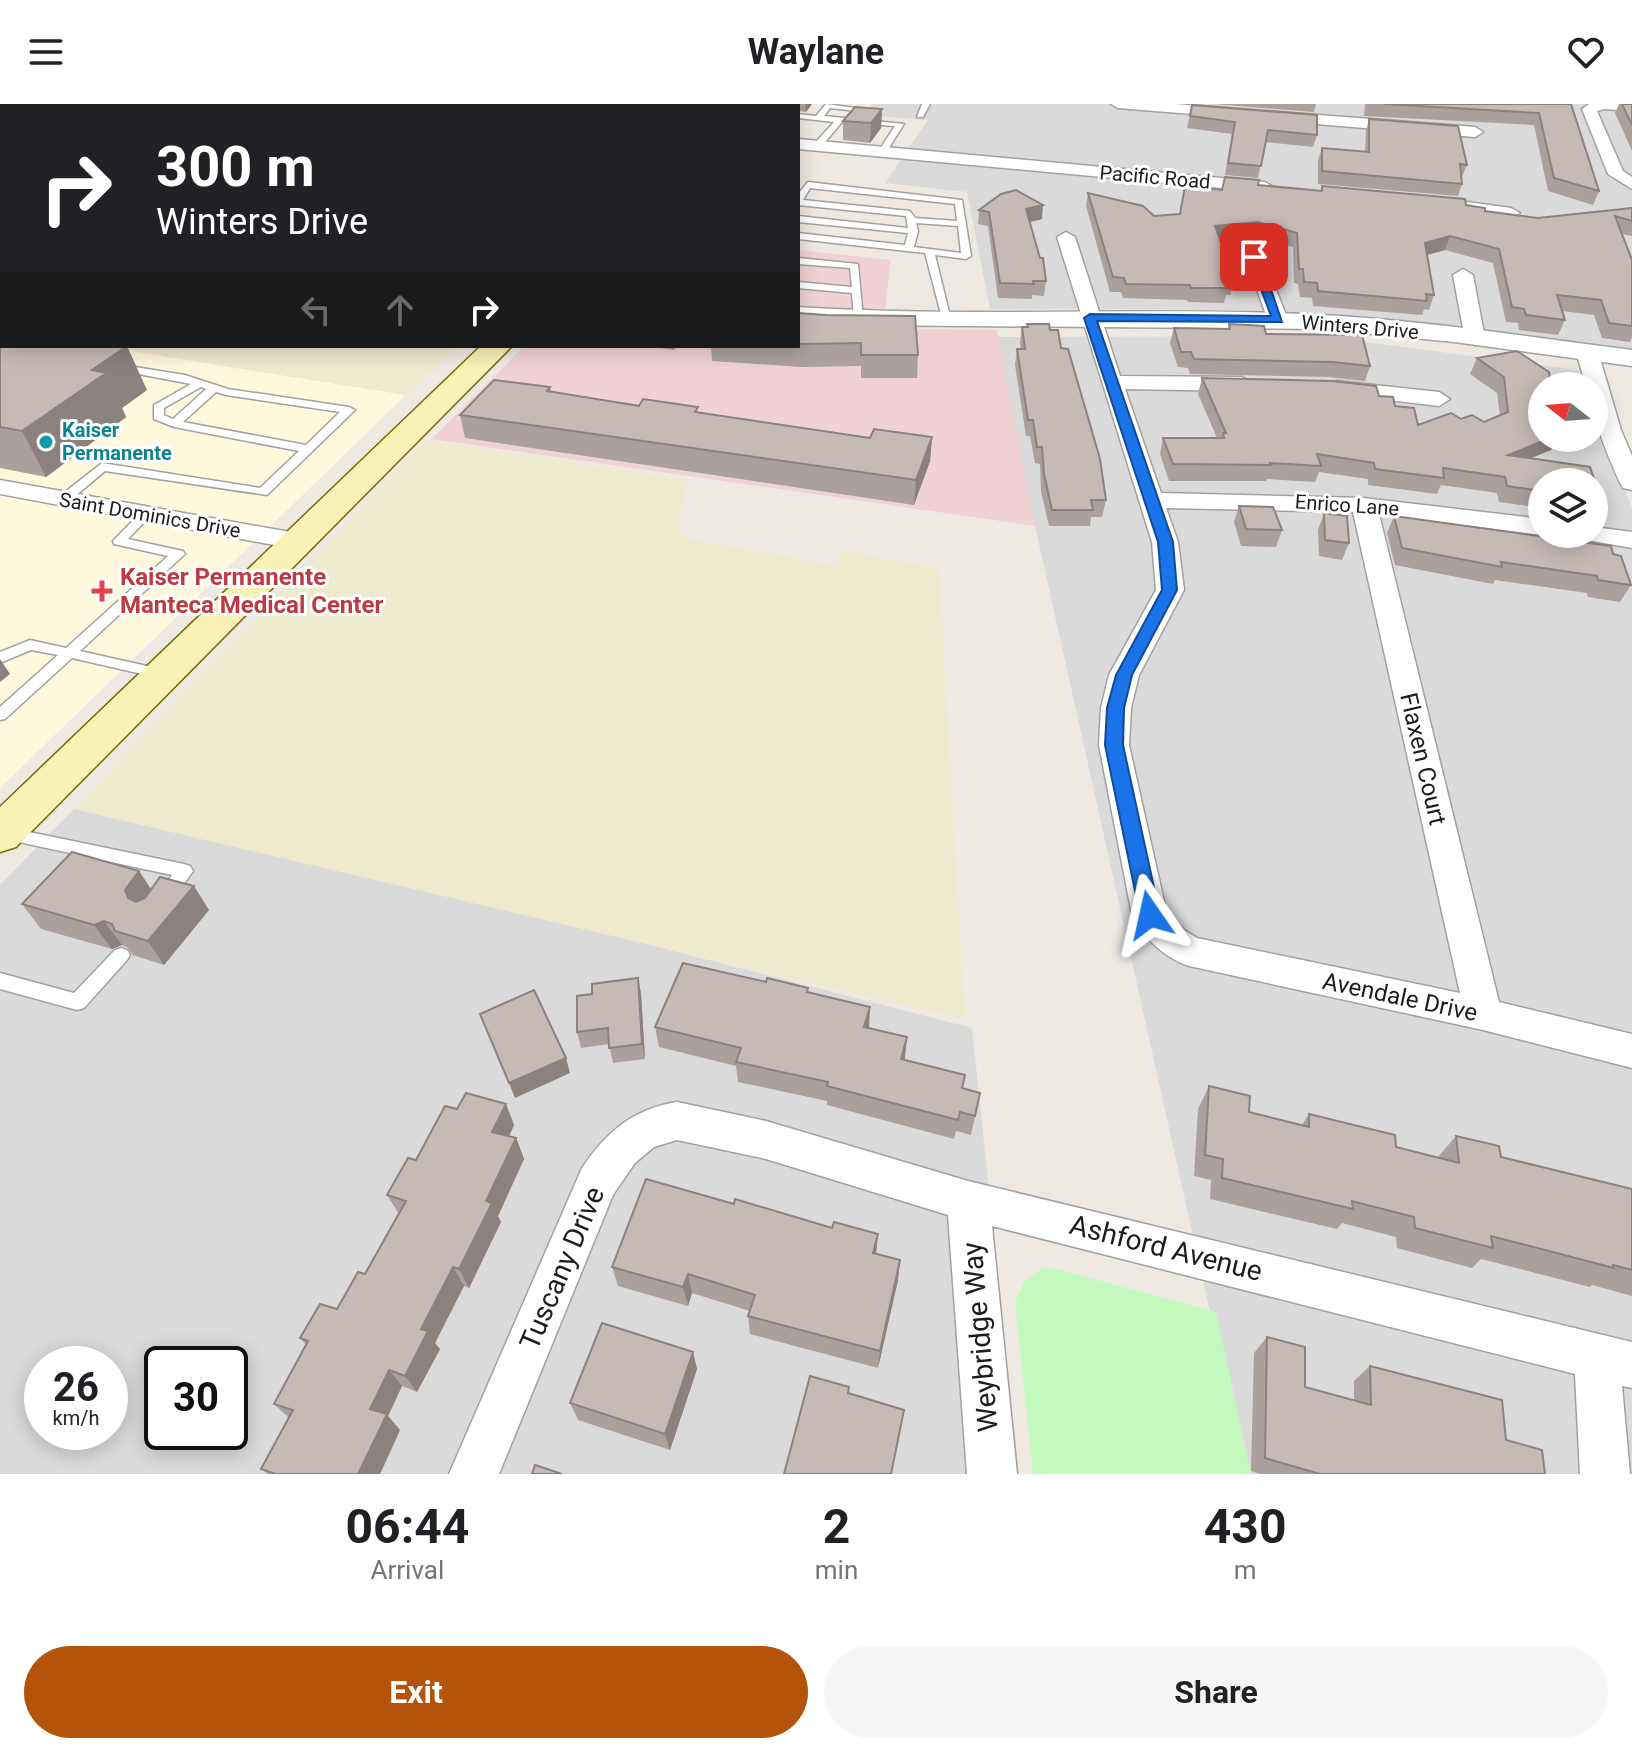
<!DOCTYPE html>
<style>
:root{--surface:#fff;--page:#f6f6f6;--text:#202124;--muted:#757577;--accent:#b45309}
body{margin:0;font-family:Roboto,sans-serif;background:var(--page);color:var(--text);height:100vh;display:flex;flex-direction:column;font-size:30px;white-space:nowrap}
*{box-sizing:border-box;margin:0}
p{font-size:26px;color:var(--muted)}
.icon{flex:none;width:44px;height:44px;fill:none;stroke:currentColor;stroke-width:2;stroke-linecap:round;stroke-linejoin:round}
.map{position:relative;height:1370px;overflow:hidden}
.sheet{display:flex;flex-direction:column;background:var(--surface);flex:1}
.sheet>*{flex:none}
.top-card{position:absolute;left:0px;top:0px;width:800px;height:244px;box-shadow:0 4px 20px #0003;background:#202124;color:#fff;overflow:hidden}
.needle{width:52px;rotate:287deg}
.fabs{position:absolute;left:1528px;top:268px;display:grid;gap:16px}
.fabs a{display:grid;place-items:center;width:80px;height:80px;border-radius:50%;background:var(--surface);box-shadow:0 4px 20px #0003;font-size:40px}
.speed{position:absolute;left:24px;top:1242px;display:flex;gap:16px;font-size:40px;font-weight:700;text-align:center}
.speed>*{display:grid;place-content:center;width:104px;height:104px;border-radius:50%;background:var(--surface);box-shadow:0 4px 20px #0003;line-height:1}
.speed small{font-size:20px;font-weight:400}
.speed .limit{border:4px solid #111;border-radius:12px;background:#fff;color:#111}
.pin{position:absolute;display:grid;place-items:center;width:68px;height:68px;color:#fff;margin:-34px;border-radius:16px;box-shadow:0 4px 12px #0006}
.me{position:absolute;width:88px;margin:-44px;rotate:349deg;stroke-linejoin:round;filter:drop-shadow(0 0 6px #0008)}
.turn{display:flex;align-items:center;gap:28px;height:168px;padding:0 24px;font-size:36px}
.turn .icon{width:104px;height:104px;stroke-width:2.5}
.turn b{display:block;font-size:56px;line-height:68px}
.lanes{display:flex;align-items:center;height:76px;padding:0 24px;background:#0003;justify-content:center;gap:40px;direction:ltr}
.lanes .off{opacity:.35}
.eta{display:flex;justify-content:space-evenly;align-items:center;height:136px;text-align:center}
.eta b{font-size:48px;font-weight:700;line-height:56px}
.button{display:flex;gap:16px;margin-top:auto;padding:16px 24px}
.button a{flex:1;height:92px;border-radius:48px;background:var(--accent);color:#fff;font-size:32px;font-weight:700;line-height:92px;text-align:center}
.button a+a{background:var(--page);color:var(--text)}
header{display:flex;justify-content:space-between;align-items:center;height:104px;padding:0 24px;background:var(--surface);font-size:36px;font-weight:700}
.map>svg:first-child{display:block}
.residential{fill:#dbdadb;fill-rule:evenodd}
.commercial{fill:#f0d2d6}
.education{fill:#fff8dc}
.farmland{fill:#eeeace}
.park{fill:#c5fabf}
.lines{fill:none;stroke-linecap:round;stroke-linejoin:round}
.service-casing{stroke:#a1a1a1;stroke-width:3}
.minor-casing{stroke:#a1a1a1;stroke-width:3}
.tertiary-casing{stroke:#a1a1a1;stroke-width:3}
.secondary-casing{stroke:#766c03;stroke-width:3}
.service{fill:#fff;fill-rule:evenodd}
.minor{fill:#fff;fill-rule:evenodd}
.tertiary{fill:#fff;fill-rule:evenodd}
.secondary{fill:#faf1b6;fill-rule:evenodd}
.wall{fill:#aaa09d}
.shaded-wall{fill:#8b827f}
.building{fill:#c6bab6;stroke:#8b827f;stroke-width:2}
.route{fill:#1a73e8;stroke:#114b97;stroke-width:2}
.culture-dot{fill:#0f9aa8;stroke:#fff;stroke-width:3}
.health-dot{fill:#e0444e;stroke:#fff;stroke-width:3}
.labels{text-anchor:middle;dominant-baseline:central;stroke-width:6;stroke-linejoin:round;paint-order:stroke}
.far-street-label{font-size:20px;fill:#1d1d1d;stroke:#fff}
.far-culture-label{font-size:20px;font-weight:bold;fill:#0d838f;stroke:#fff;text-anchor:start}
.health-label{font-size:24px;font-weight:bold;fill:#be3a42;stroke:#fff;text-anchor:start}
.street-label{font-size:24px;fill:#1d1d1d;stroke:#fff}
.near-street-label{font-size:28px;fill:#1d1d1d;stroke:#fff}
</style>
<header><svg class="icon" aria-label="menu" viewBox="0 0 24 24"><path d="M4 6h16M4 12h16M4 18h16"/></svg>Waylane<svg class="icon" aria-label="heart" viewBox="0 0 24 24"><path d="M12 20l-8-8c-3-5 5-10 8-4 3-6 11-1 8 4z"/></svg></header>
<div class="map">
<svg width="1632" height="1370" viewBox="0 0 1632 1370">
<rect width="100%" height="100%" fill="#efe9e3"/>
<path class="residential" d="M0,0H441L2,2V37Z
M872,0H1632V245L1352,213L1232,206L990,205L967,88L885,79L928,16L864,11Z
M1283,232L1366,238L1577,266L1584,282H1542V334H1594V308L1632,404V1370H1246L1035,422L997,233ZM1542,378H1594V430H1542Z
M74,705L546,814L972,924L1019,1370H0V781ZM42,1260H110V1328H42ZM162,1260H230V1328H162Z"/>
<path class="commercial" d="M798,146L891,156L885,206L798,203Z
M863,224L997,226L1035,422L432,335L524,242H798Z"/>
<path class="education" d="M0,226L2,242H100L406,291L0,684Z"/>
<path class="farmland" d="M100,242H458L406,291Z
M426,336L687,377L678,425L688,435L835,462L846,447L939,465L965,915L74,705Z"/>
<path class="park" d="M1042,1164L1057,1165L1216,1208L1251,1370H1033L1015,1199L1024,1178Z"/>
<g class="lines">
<g class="service-casing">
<path id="service" d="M620,0H641L638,2Z
M826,0L870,6L866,8L830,4L824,12L904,20L885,50L878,48L895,22L842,18L820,44H814V40L834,18L798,14V10L816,12Z
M922,0H930L923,13H917Z
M808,78L962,96L971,152L966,155L935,151L951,216L942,214L925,149L798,135V129L905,141L908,129L798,118V112L908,124L906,112L798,101V90ZM810,84L955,100L957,117L915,114L910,107L803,96ZM916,119L958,122L961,149L914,143L918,127Z
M798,154L858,160L863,215L854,213L852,189L798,184V178L852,183L850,164L798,160Z
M116,260L185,271L228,285L349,303L355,306L267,391L105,367L68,398H60V392L102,359L260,384L299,347L174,323L154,315V301L191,280L112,265L111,263ZM201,283L206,285L173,315L164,311V304ZM216,288L226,291L340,308L306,341L183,318Z
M146,406L152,410L128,435L183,447L185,450L80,547L169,567L171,570L169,573L164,575L72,554L5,615L0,616V603L58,551L31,546L0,559V548L30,536L66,544L168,452L114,440L113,437L142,407Z
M5,723L184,760L190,762L193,767L170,800L164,802L158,800L155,795L172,771L0,734V724Z
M121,844L127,846L130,851L127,856L84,904L77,906L0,885V869L74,889L115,846Z"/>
</g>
<g class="minor-casing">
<path id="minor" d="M38,0H69L70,2H39Z
M454,0H487L488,2H455Z
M1111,0H1175L1475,23L1483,28L1475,33L1118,4Z
M1589,0H1632V7L1604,5L1597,7L1623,67L1632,73V85L1608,70L1582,5Z
M2,10V20L0,21V11Z
M798,35L1265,78L1273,83L1265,88L798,45Z
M1431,93L1511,104L1520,109L1511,114L1425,102L1422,98Z
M1066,128L1075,133L1120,272L1242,273L1253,280L1242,287L1125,285L1161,389L1364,394L1542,415V430H1545L1542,431L1379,410L1499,898L1632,930V964L1483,926L1189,862C1163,853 1145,835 1132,811L1099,641L1101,604L1109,571L1156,486L1152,438L1057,133ZM1166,404L1353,408L1460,889L1197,834L1184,826L1166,806L1129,641L1131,604L1139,571L1184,486L1178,438Z
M1254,147L1263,153L1288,216L1285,220L1278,222L1268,216L1245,153Z
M1463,165L1473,171L1485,235L1475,241L1465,235L1453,171Z
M1587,242L1598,248L1621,326L1632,352V386L1623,384L1620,379C1604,342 1594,323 1594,282H1586L1576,248Z
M1337,277L1439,288L1450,295L1439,302L1329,289L1326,284L1329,279Z
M0,376L301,430L310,433L314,438L310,443L301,446L0,390Z
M1594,423L1632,428V444L1581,435L1577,430H1594Z
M677,998L766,1017L968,1077L1632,1238V1284L1622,1282L1630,1370H1580L1575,1270L992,1122L1017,1370H967L948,1111L766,1055L677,1036L654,1043L635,1059L613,1091L499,1370H449L582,1064C606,1028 633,1005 677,998Z"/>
</g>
<g class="tertiary-casing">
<path id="tertiary" d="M798,203C958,213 1117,204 1277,209C1396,212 1514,231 1632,246V262L1454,238L1321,225L858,221L798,217Z"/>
</g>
<g class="secondary-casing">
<path id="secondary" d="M481,242H512L16,743L0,748V703Z"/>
</g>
<use href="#service" class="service"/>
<use href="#minor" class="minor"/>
<use href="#tertiary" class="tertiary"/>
<use href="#secondary" class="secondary"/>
</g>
<path class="wall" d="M635,0H696L694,2H635Z
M771,0H812L806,8L798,7V2H771Z
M1214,0H1316L1314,8Z
M1365,0H1571L1599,87L1593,101L1548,87L1534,21L1364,12Z
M1619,0H1632V47L1615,9Z
M1192,1L1317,31L1313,43L1265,38L1258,74L1225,71L1232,30L1187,24Z
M882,5L881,24L870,39L843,36V17Z
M1369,15L1467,61L1462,73V80L1458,92L1318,80V56L1322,44L1365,48L1366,27Z
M1258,81L1321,87L1322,82L1466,101L1485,107L1538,114L1632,104V132L1622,130L1632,156V233L1630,238L1602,234L1594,211L1562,207L1565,216L1558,231L1519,226L1518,219L1506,218L1493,159L1445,146L1427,151L1434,191L1429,206L1424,205L1422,211L1313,202L1312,194L1300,193L1298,180L1294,179L1293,143L1254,132L1220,135L1234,176L1230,191H1226L1224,199L1188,198L1187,196L1123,194L1121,188H1110L1086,102L1088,89L1154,112L1180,110L1222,86Z
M979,106L1042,115L1030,118L1046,177L1044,192L1032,191V195L998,194L988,122L978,120Z
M798,209L918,251L917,274H861V262L802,263L712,257L711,242H798Z
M1027,220L1050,226L1061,244L1106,396L1102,413H1091L1090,422H1049L1041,387L1040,360L1035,359L1030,332H1026L1015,261L1017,245H1021L1020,239L1022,223H1027Z
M1229,220L1266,230L1370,262L1365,277L1327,273L1190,270L1188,264L1178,263L1170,239L1174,224L1228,225Z
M0,222L147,286L122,304L126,313L46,373L0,364Z
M646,242H678L674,246Z
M1517,247L1549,268L1551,282H1542V334H1557L1551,346L1531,354L1590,363L1600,394L1594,405V378H1542V404L1499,398L1497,389L1441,381L1437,390L1368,381V375L1319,368L1315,378L1267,375L1266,377H1169L1160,350L1163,334H1217L1198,290L1202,274L1332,277L1376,282L1379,292L1393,293L1395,302L1414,304L1418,321L1451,309L1461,315L1472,311L1484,318L1500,312L1497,289L1470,270L1477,254Z
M550,283L551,288L870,334L932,333L930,357L914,401L465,334L460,311Z
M1239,402L1282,426L1276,443L1241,442L1234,418Z
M1324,409L1349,439L1342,456L1319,452L1318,426Z
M1394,412L1613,450L1631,481L1620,498L1588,493L1587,489L1495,476L1493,480L1395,461L1387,429Z
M139,767L151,786L209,806L164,861L133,851L127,843L122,841L112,845L41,825L22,800Z
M638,874L641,890L645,955L613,959L609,940L581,944L577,928L592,890Z
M766,878L808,884V889L869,924L905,953L904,956L962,984L980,989L971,1031L956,1027L954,1035L827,1001V997L738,978L736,962L659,943L655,923Z
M1209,982L1249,1008L1302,1021L1309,1010L1396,1043L1438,1053L1456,1032L1501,1053L1632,1085V1192L1592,1181L1590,1183L1481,1155L1472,1164L1397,1144L1396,1133L1342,1119L1337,1125L1210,1095L1211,1076L1194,1072L1198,1005Z
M506,1000L514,1021L509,1032L516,1034L524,1055L498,1112L501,1118L469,1184L464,1182L435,1239L440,1245L417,1288L402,1282L388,1312L400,1326L380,1370H268L261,1365L289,1314L274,1300L306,1241L300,1234L337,1205L365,1170L399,1110L387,1091L457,1005Z
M734,1100L832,1124L878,1130L876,1150L900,1156L898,1176L878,1264L750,1230L748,1212L750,1207L692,1189L688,1202L618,1182L612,1163Z
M1267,1233L1305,1283L1354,1296V1277L1370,1262L1506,1336L1545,1370H1260L1251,1367L1254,1249Z
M693,1248L697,1265L670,1346L578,1316L570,1299Z"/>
<path class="shaded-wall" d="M545,0H578L575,2H542Z
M680,0H696L694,2H680Z
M805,0H812L806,8Z
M882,5L881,24L870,39L871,19Z
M1043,101L1042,115L1025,119L1026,105Z
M1258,118L1254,132L1212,136L1215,122Z
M1450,132L1445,146L1419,153L1425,139Z
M127,242L147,286L122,304L126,313L46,373L22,327L92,266Z
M932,333L930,357L914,401L916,376Z
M1550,334H1557L1551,346L1500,367L1508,351Z
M0,555L10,570L0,578Z
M139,767L155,791L144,819L128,794L125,786Z
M194,782L209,806L164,861L148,837Z
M104,817L122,841L112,845L94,821Z
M638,874L641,890L645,955L642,940Z
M870,903L869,924L864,923Z
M907,933L905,953L899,975L901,955Z
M566,954L570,969L515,994L509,979Z
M506,1000L514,1021L501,1049L492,1028Z
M516,1034L524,1055L498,1112L501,1118L469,1184L459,1165L486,1097Z
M878,1130L876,1150L873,1149Z
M900,1156L898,1176L878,1264L880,1247Z
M453,1163L464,1182L435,1239L440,1245L417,1288L405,1272L421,1225Z
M688,1170L692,1189L688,1202L683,1183Z
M693,1248L697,1265L670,1346L665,1330Z
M389,1266L402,1282L388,1312L400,1326L380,1370H358L370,1305Z"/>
<path class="building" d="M484,0H545L542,2H481Z
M1384,0H1571L1599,87L1554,74L1539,9Z
M1622,0H1632V21Z
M1192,1L1317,11V31L1268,26L1261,62L1228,59L1235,18L1190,12Z
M855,3L882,5L871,19L843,17Z
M1369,15L1458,22L1467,61L1460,60L1462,80L1322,67V44L1369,48Z
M1225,73L1259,76L1258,81L1322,87V82L1465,95L1466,101L1485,104V107L1538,114L1632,104V117L1615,112L1632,156V222L1609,219L1601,196L1557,191L1565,216L1526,211L1524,205L1512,203L1499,145L1450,132L1425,139L1434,191L1426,190L1427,197L1318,187L1317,179L1304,178L1303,165H1299L1297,129L1258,118L1215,122L1234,176H1224L1227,184H1191L1190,181L1126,180L1124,174L1113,173L1088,89L1143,102L1154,112L1180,110L1185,82L1222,86Z
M1016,86L1043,101L1026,105L1040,154H1043L1046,177H1033L1034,180L1000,179L989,108L979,106L1001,90Z
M798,209L826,211L915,212L918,251H861V239L798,240Z
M1027,220H1049L1050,226H1058L1061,244L1068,245L1100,355L1106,396H1091L1093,406H1052L1044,370L1042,343H1037L1033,316H1028L1017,245H1025L1022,223H1028Z
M1229,220L1264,222L1266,230L1362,231L1370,262L1332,258L1194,255L1191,248H1181L1174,224L1230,225Z
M0,222H2V242H127L92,266L106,269L22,327L0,323Z
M1517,247L1549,268L1551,282H1542V316L1536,318L1542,321V334H1550L1508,351L1590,363L1600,394H1594V378H1542V387L1507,382L1505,373L1443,364L1444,374L1375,365L1374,359L1317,350L1321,362L1270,359L1271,361L1173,360L1163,334H1224L1223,329H1226L1202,274L1332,277L1376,282L1379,292L1393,293L1395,302L1414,304L1418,321L1451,309L1461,315L1472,311L1484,318L1508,308L1504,273L1477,254Z
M494,276L550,283L547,287L639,302L643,295L698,303L695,308L870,334L874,325L932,333L916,376L460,311Z
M1239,402L1273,403L1282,426L1246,425Z
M1324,409L1347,412L1349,439L1325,436Z
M1394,412L1611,442L1613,450L1621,452L1631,481L1598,476L1597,472L1501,458L1502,463L1402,444Z
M72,748L139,767L125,786L128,794L136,798L145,794L160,773L194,782L148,837L115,827L112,820L104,817L94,821L22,800Z
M683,859L766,878L767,874L808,884L807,888L870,903L864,923L907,933L901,955L965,971L962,984L980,989L975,1012L960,1008L958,1016L827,982L828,978L736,958L741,944L655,923Z
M638,874L642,940L609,944L608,924L577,928V892L592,890V880Z
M534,886L566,954L509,979L480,910Z
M1209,982L1250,992L1249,1008L1309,1023V1010L1395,1031L1396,1043L1459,1059L1456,1032L1499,1042L1501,1053L1632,1085V1166L1613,1161L1614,1164L1491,1132L1493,1144L1415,1124L1414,1113L1352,1097L1353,1105L1222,1074L1223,1055L1205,1051Z
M466,989L506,1000L492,1028L516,1034L486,1097L492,1099L459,1165L453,1163L421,1225L428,1227L405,1272L389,1266L370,1305L387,1310L358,1370H276L261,1365L293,1306L274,1300L308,1237L300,1234L320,1200L337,1205L358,1168L365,1170L406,1097L387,1091L408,1054L416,1056L445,1002L457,1005Z
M646,1075L734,1100L735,1095L832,1124L834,1118L878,1130L873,1149L900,1156L880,1247L748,1212L755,1191L688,1170L683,1183L612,1163Z
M602,1219L693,1248L665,1330L570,1299Z
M1267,1233L1305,1243V1283L1371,1301L1370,1262L1502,1296L1506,1336L1542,1346L1545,1370H1320L1265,1354Z
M810,1272L849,1283L848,1289L904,1306L891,1370H784Z
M535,1361L562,1370H532Z"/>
<path class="route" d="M1254,149L1260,153L1282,218L1097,217L1173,438L1177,486L1132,571L1124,604L1123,641L1160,811L1157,817H1143L1140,811L1105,641L1107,604L1116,571L1162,486L1158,438L1084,214L1090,210L1271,212L1249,153Z"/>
<circle class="culture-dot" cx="46" cy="338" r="8"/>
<path class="health-dot" d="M98 475h8v8h8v8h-8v8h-8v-8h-8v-8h8z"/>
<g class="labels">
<g class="far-street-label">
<text transform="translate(1155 73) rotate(5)">Pacific Road</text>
<text transform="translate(1360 223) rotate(5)">Winters Drive</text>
<text transform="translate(1347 401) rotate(4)">Enrico Lane</text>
<text transform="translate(150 411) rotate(10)">Saint Dominics Drive</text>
</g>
<g class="far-culture-label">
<text x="62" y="326">Kaiser<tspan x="62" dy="23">Permanente</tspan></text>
</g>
<g class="health-label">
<text x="120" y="473">Kaiser Permanente<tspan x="120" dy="28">Manteca Medical Center</tspan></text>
</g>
<g class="street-label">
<text transform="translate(1423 655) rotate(77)">Flaxen Court</text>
<text transform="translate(1400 893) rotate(12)">Avendale Drive</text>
</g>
<g class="near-street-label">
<text transform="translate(1166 1144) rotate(14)">Ashford Avenue</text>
<text transform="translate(562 1164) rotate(-67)">Tuscany Drive</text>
<text transform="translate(980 1233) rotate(-95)">Weybridge Way</text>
</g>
</g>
</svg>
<div class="fabs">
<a><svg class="needle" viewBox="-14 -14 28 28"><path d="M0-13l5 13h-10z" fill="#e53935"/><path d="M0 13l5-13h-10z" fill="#757577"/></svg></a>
<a><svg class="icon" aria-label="layers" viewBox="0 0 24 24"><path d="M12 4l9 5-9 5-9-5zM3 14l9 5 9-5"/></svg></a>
</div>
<div class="speed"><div>26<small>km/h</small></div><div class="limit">30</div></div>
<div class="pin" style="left:1254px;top:153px;background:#d93025"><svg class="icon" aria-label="arrive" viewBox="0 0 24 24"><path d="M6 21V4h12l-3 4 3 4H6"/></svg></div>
<svg class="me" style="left:1150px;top:811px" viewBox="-20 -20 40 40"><path d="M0-17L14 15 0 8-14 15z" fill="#1a73e8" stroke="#fff" stroke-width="4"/></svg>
<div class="top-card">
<div class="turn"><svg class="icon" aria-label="right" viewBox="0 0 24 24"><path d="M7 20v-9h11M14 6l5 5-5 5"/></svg><div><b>300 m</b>Winters Drive</div></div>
<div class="lanes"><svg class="icon off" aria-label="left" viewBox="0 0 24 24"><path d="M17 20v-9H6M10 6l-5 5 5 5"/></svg><svg class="icon off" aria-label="ahead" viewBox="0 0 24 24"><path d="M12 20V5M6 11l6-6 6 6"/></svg><svg class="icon" aria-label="right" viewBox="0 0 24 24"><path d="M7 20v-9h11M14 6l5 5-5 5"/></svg></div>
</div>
</div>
<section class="sheet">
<div class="eta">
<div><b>06:44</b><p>Arrival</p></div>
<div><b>2</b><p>min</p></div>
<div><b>430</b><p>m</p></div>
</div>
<div class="button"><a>Exit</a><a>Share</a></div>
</section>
